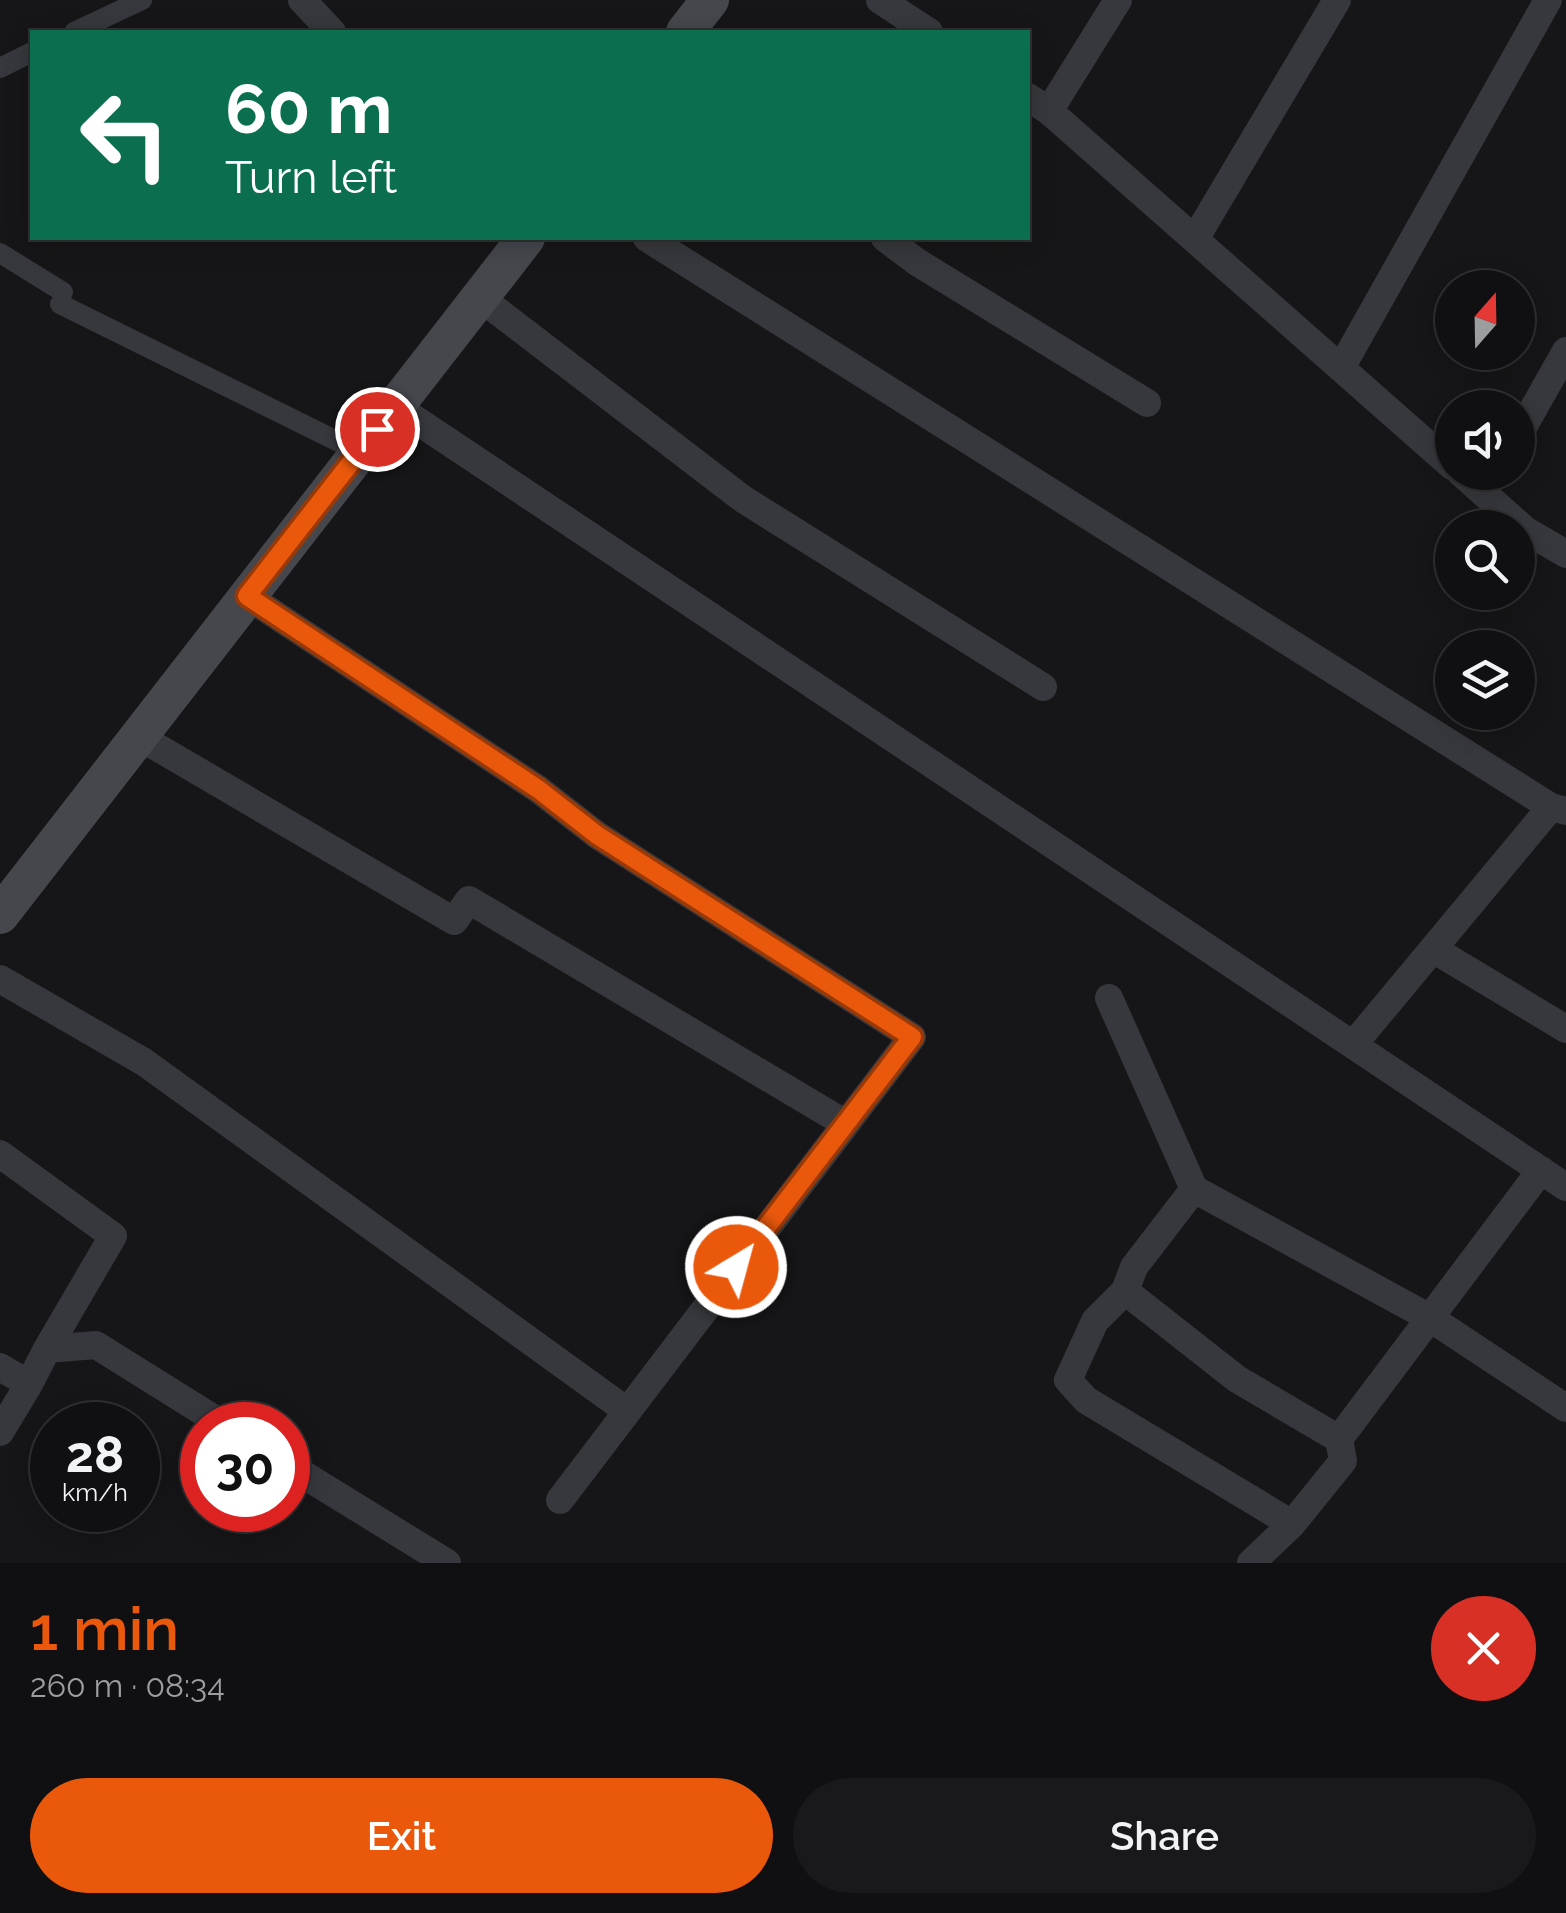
<!DOCTYPE html>
<meta charset="utf-8">
<style>
:root{--surface:#101012;--page:#19191b;--text:#f1f3f6;--muted:#9c9d9f;--line:#303032;--accent:#ea580c}
body{margin:0;font-family:Raleway,sans-serif;background:var(--page);color:var(--text);height:100vh;display:flex;flex-direction:column;font-size:38px;white-space:nowrap}
*{box-sizing:border-box;margin:0}
p{font-size:32px;color:var(--muted)}
.icon{flex:none;width:55px;height:55px;fill:none;stroke:currentColor;stroke-width:2;stroke-linecap:round;stroke-linejoin:round}
.map{position:relative;height:1563px;overflow:hidden}
.drawer{display:flex;flex-direction:column;background:var(--surface);flex:1}
.drawer>*{flex:none}
.guide{position:absolute;left:30px;top:30px;width:1000px;height:210px;border-radius:0px;box-shadow:0 5px 25px #0003,0 0 0 2px var(--line);background:#0b6e4f;color:#fff;overflow:hidden}
.needle{width:65px;rotate:20deg}
.fabs{position:absolute;left:1435px;top:270px;display:grid;gap:20px}
.fabs a{display:grid;place-items:center;width:100px;height:100px;border-radius:50%;background:var(--surface);box-shadow:0 5px 25px #0003,0 0 0 2px var(--line);font-size:50px}
.speed{position:absolute;left:30px;top:1402px;display:flex;gap:20px;font-size:50px;font-weight:700;text-align:center}
.speed>*{display:grid;place-content:center;width:130px;height:130px;border-radius:50%;background:var(--surface);box-shadow:0 5px 25px #0003,0 0 0 2px var(--line);line-height:1}
.speed small{font-size:25px;font-weight:400}
.speed .limit{border:15px solid #d22;background:#fff;color:#111}
.pin{position:absolute;display:grid;place-items:center;width:85px;height:85px;color:#fff;margin:-42px;border:5px solid #fff;border-radius:50%;box-shadow:0 2px 10px #0007}
.me{position:absolute;width:110px;margin:-55px;rotate:37deg;stroke-linejoin:round;filter:drop-shadow(0 0 8px #0008)}
.turn{display:flex;align-items:center;gap:35px;height:210px;padding:0 30px;font-size:45px}
.turn .icon{width:130px;height:130px;stroke-width:2.5}
.turn b{display:block;font-size:70px;line-height:85px}
.round{display:grid;place-items:center;flex:none;width:105px;height:105px;border-radius:52px;background:var(--page)}
.summary{display:flex;align-items:center;justify-content:space-between;height:170px;padding:0 30px}
h1{font-size:60px;font-weight:600;line-height:75px;color:var(--accent)}
.action{display:flex;gap:20px;margin-top:auto;padding:20px 30px}
.action a{flex:1;height:115px;border-radius:60px;background:var(--accent);color:#fff;font-size:40px;font-weight:600;line-height:115px;text-align:center}
.action a+a{background:var(--page);color:var(--text)}
.map>svg:first-child{display:block}
.lines{fill:none;stroke-linecap:round;stroke-linejoin:round}
.pedestrian{stroke:#37383d;stroke-width:20}
.minor{stroke:#37383d;stroke-width:28}
.secondary{stroke:#45474d;stroke-width:38}
.route-casing{stroke:#983908;stroke-width:25}
.route{stroke:#ea580c;stroke-width:18}
</style>
<div class="map">
<svg width="1566" height="1563" viewBox="0 0 1566 1563">
<rect width="100%" height="100%" fill="#161618"/>
<g class="lines">
<path class="pedestrian" d="M74,32L142,0
M0,68L32,52
M0,253L63,292
M60,304L359,452"/>
<path class="minor" d="M302,0L332,32
M880,0L929,32
M1028,97L1049,111L1452,466
M1049,111L1118,0
M647,238L1551,807L1566,811
M885,238L917,262L1147,403
M1195,239L1337,0
M479,297L743,499L1043,687
M1341,368L1548,0
M395,406L1566,1187
M1518,436L1566,351
M1460,472L1525,530L1566,554
M247,596L538,789L597,835L912,1037L846,1124
M138,736L454,921L469,900L846,1124L560,1500
M1433,949L1566,1029
M0,979L144,1062L627,1411
M1109,998L1194,1189L1430,1318L1566,1408
M1353,1045L1551,807
M0,1154L113,1236L47,1349L29,1384
M1194,1189L1134,1267L1125,1291L1095,1321L1068,1380L1086,1400L1292,1524
M1125,1291L1237,1379L1339,1439
M47,1349L96,1345L224,1425
M0,1367L29,1384L0,1432
M288,1465L447,1563
M1251,1563L1292,1524L1343,1461L1339,1439L1541,1170"/>
<path class="secondary" d="M685,32L710,0
M0,915L526,238"/>
</g>
<g class="lines">
<g class="route-casing">
<path id="route" d="M377,429L247,596L538,789L597,835L912,1037L736,1267"/>
</g>
<use href="#route" class="route"/>
</g>
</svg>
<div class="fabs">
<a><svg class="needle" viewBox="-14 -14 28 28"><path d="M0-13l5 13h-10z" fill="#e53935"/><path d="M0 13l5-13h-10z" fill="#9c9d9f"/></svg></a>
<a><svg class="icon" aria-label="sound" viewBox="0 0 24 24"><path d="M4 9h4l5-4v14l-5-4H4zM17 9q2 3 0 6"/></svg></a>
<a><svg class="icon" aria-label="search" viewBox="0 0 24 24"><circle cx="10" cy="10" r="6"/><path d="M15 15l6 6"/></svg></a>
<a><svg class="icon" aria-label="layers" viewBox="0 0 24 24"><path d="M12 4l9 5-9 5-9-5zM3 14l9 5 9-5"/></svg></a>
</div>
<div class="speed"><div>28<small>km/h</small></div><div class="limit">30</div></div>
<div class="pin" style="left:377px;top:429px;background:#d93025"><svg class="icon" aria-label="arrive" viewBox="0 0 24 24"><path d="M6 21V4h12l-3 4 3 4H6"/></svg></div>
<svg class="me" style="left:736px;top:1267px" viewBox="-20 -20 40 40"><circle r="17" fill="#ea580c" stroke="#fff" stroke-width="3"/><path d="M0-11L8 9 0 5-8 9z" fill="#fff"/></svg>
<div class="guide">
<div class="turn"><svg class="icon" aria-label="left" viewBox="0 0 24 24"><path d="M17 20v-9H6M10 6l-5 5 5 5"/></svg><div><b>60 m</b>Turn left</div></div>
</div>
</div>
<section class="drawer">
<div class="summary"><div><h1>1 min</h1><p>260 m · 08:34</p></div><a class="round" style="background:#d93025;color:#fff"><svg class="icon" aria-label="close" viewBox="0 0 24 24"><path d="M6 6l12 12M18 6L6 18"/></svg></a></div>
<div class="action"><a>Exit</a><a>Share</a></div>
</section>
